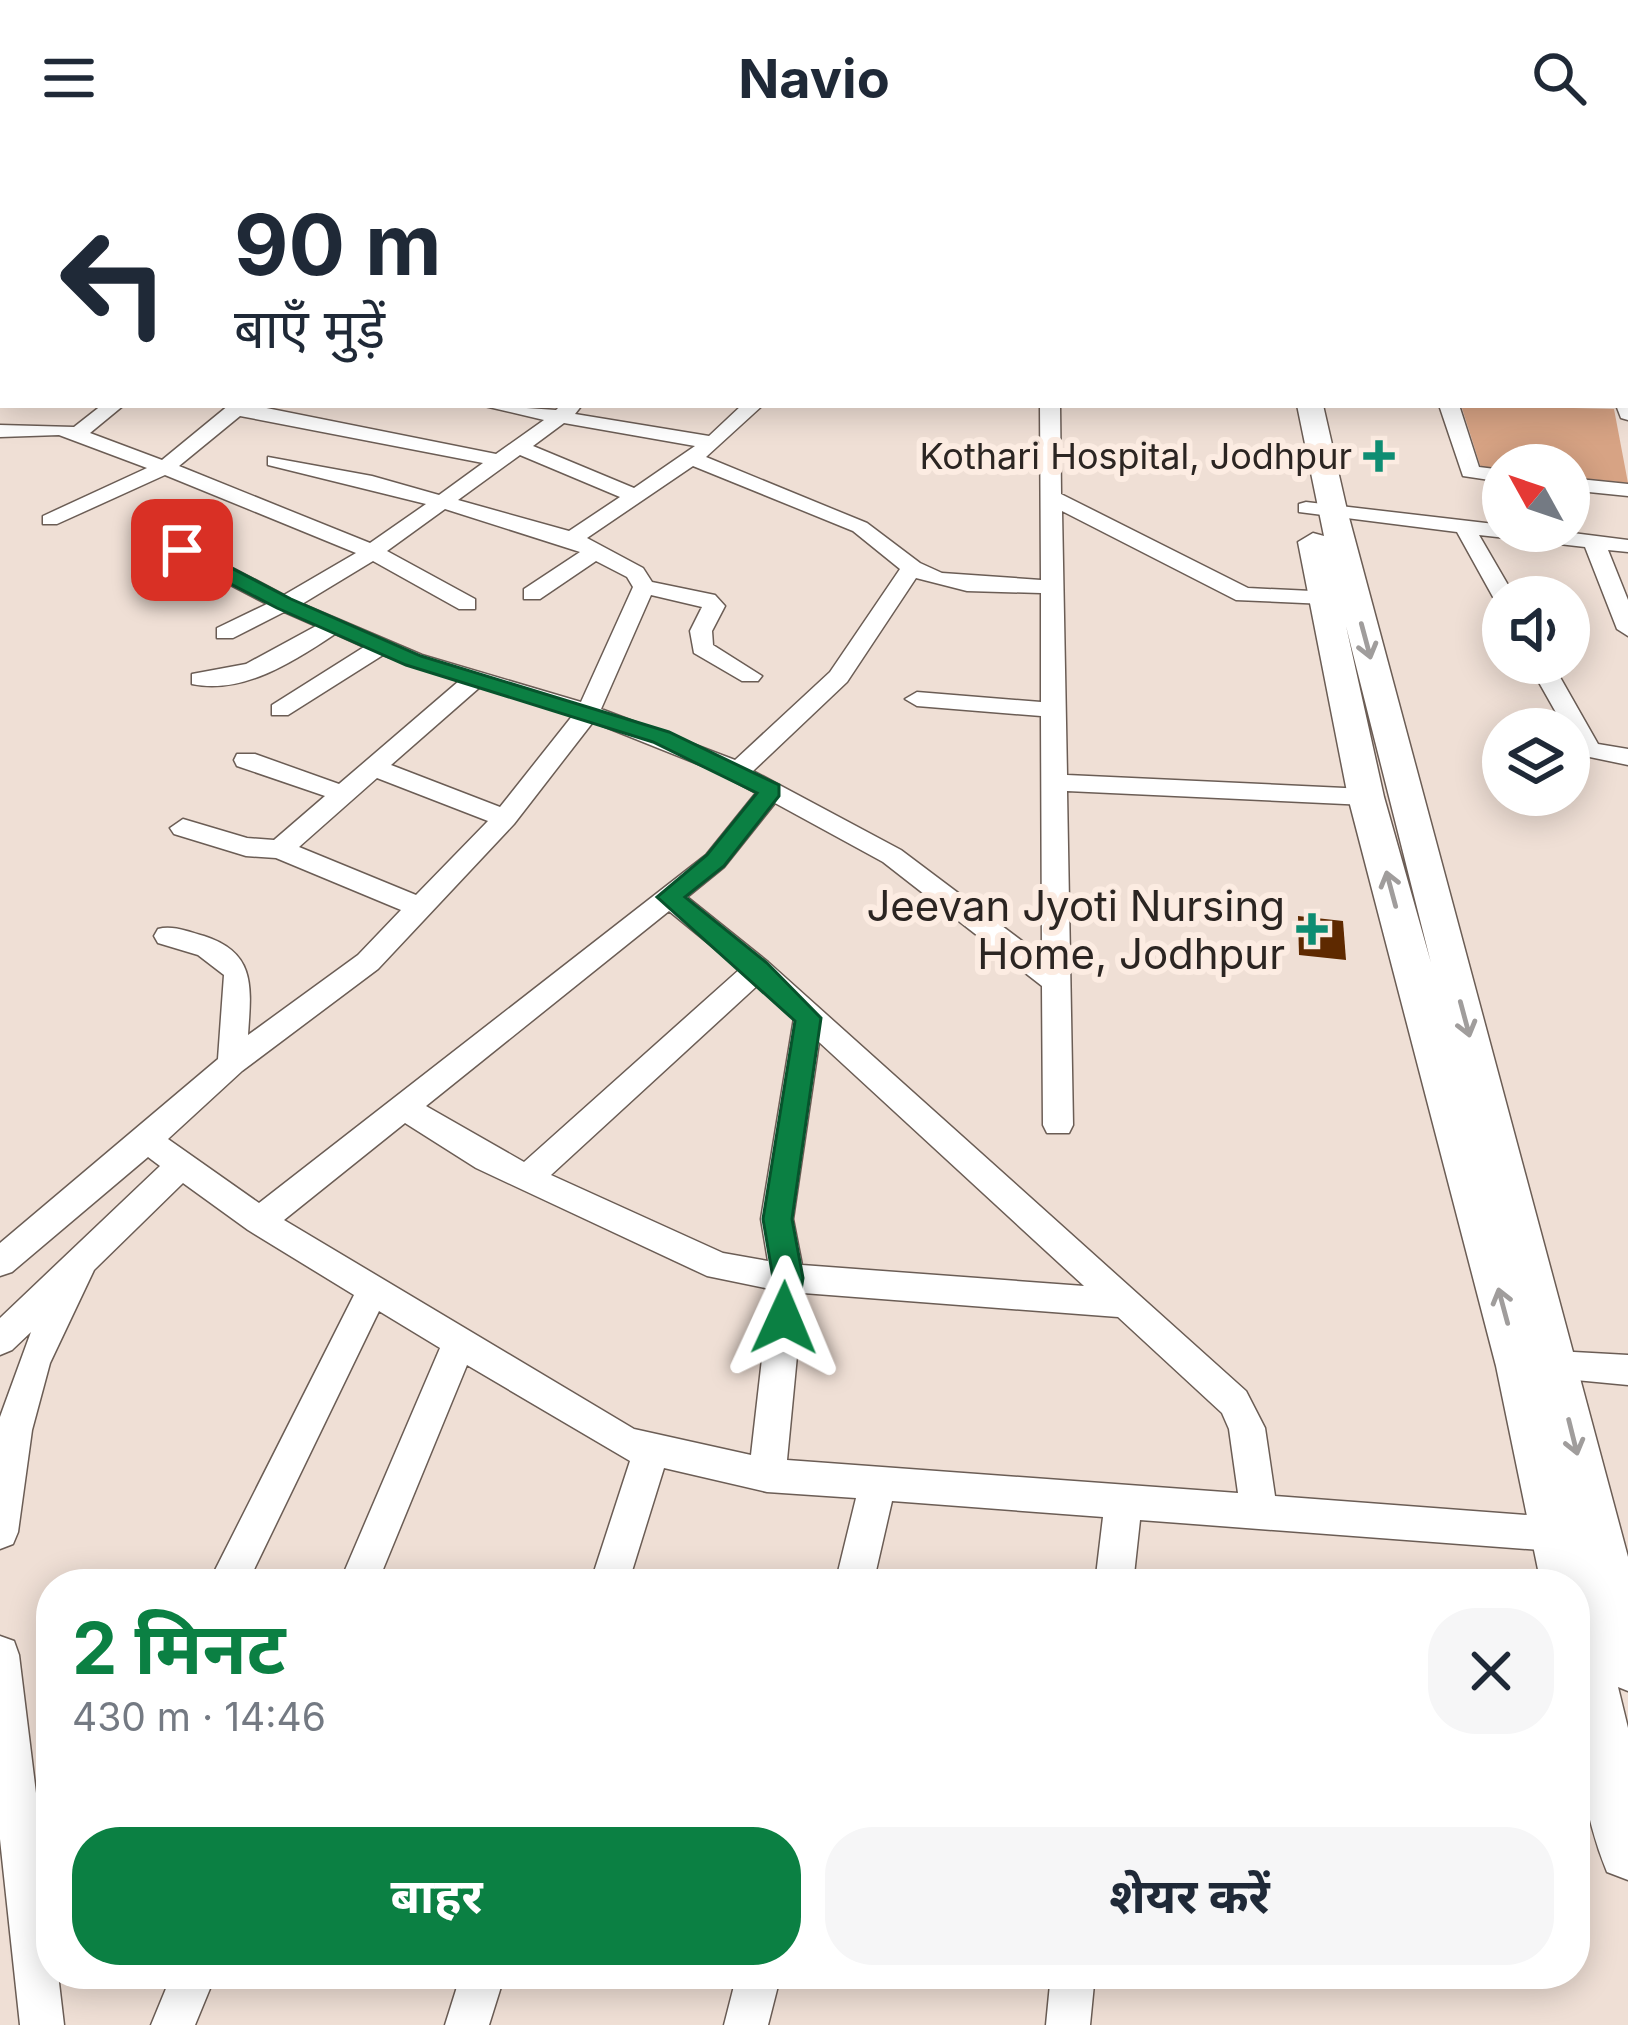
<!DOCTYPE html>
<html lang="hi">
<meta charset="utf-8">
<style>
:root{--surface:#fff;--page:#f6f6f7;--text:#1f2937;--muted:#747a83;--accent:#0b8043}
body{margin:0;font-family:Inter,"Noto Sans Devanagari",sans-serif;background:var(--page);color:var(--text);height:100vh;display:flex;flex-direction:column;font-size:45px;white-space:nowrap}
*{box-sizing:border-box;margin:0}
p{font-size:39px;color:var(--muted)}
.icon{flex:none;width:66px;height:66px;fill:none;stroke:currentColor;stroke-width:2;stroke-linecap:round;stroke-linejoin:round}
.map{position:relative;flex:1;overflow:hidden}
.sheet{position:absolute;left:36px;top:1413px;width:1554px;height:420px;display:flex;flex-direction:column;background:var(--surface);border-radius:48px;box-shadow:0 6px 30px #0003}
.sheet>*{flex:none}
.top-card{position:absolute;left:0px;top:0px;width:1629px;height:252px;box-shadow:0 6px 30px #0003;background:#fff;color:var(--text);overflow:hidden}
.needle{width:78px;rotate:310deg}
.tools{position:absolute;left:1482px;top:288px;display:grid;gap:24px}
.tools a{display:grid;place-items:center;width:108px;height:108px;border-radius:50%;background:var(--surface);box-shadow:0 6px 30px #0003;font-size:60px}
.pin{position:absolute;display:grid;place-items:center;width:102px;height:102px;color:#fff;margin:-51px;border-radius:24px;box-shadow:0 6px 18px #0006}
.me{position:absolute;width:132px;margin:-66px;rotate:1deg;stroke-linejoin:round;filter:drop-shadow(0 0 9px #0008)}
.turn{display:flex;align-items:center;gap:42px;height:252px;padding:0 36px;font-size:54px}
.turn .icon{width:156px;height:156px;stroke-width:2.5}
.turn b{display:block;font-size:84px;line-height:102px}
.round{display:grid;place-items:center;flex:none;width:126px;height:126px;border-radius:48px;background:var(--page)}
.summary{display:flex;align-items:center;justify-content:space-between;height:204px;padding:0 36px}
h1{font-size:72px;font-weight:700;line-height:90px;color:var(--accent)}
.action{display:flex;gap:24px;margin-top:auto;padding:24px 36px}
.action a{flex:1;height:138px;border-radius:48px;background:var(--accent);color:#fff;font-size:48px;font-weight:700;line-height:138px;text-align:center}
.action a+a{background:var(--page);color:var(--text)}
header{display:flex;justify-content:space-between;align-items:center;height:156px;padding:0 36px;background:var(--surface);font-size:54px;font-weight:700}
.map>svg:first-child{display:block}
.green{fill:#d7a384}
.building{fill:#5e2900}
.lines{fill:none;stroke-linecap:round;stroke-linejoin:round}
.minor-casing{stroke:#6b5d55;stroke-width:3}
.secondary-casing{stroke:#6b5d55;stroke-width:3}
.minor{fill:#fff;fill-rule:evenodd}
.secondary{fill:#fff;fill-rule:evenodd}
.oneway{stroke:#a09d9c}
.route{fill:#0b8043;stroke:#07532c;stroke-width:3}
.poi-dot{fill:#0e8d72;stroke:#fcece2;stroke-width:4.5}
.labels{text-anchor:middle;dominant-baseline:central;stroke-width:12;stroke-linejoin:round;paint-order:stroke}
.far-poi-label{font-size:36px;fill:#2b2522;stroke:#fcece2;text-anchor:end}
.poi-label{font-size:42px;fill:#2b2522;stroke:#fcece2;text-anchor:end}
</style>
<header><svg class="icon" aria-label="menu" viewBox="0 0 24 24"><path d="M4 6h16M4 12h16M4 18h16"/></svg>Navio<svg class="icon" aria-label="search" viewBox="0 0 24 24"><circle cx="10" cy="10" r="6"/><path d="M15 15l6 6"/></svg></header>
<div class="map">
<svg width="1628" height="1869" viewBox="0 0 1628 1869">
<rect width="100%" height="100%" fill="#efdfd5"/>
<path class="green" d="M1461,249L1614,253L1628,327L1569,321V309L1481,312Z"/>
<path class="building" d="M1298,760L1343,765L1346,804L1299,799Z"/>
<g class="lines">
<g class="minor-casing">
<path id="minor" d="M407,0H430L432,3H409Z
M442,0H458V3H442Z
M571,0H594L569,3Z
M788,0H804L805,3H789Z
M855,0H871L854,3Z
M950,0H966V3H950Z
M1087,0H1103L1086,3Z
M1303,0H1319V3H1303Z
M1370,0H1410L1412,3H1372Z
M1626,25H1628V35H1626Z
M1626,185L1628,186V205L1626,204Z
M1626,243L1628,244V264L1621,262L1616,249H1626Z
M102,249H124L90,277L162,304L229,249H251L496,298L544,264L480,249L556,254L561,249H582L575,258L709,280L742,249H763L706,301L867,367L920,407L942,417L1041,424L1040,249H1060L1061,338L1248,432L1333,436V446L1325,448L1236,444L1062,355L1067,619L1366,633L1379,641L1366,649L1067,635L1073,969L1069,977H1047L1043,969L1042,830L883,706L775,647L724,711L687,741L768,806L1246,1235L1265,1272L1275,1340L1567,1362L1580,1367L1585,1379L1580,1391L1567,1396L1140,1364L1133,1428H1095L1103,1361L892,1345L873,1428H835L856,1342L767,1336L664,1312L628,1428H590L630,1305L467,1209L377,1428H339L440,1192L379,1155L247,1428H208L354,1139L248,1074L183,1027L94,1114L50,1207L32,1274L18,1376L13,1388L0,1393V1261L31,1176L12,1194L0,1199V1162L160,1010L148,1001L12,1116L0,1120V1087L218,903L224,819L198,799L158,787L154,780L158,773C173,769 189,776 204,780C257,797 251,832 248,879L358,799L401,754L276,702L246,700L174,678L170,672L183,663L247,682L274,684L325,640L237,610L234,604L237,598H255L339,628L459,525L383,499L288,559H272V549L364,491L335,478C295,505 242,539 192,528V518L246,508L316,470L284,456L233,482H217V472L267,448L140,382V372H156L284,439L356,397L165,319L57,368H43V360L147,312L59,279L0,281V269L74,271ZM240,260L483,307L439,339L372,320L268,301V309L426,348L370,387L179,310ZM564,267L695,290L634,332L533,290ZM520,299L620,341L569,375L458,344ZM693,310L853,375L900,413L830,516L735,604L601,553L651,439L702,451L690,475L694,497L742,525H758L762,520L713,489L712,475L725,450L715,439L652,426L643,412L587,382ZM445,353L580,396L524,433V443H540L596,405L627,421L633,431L581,546L422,499L302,448L373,405L459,453H475V443L387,395ZM916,422L967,435L1041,437V546L917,536L905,543L917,550L1041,560L1042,800L901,694L753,615L847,526ZM480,531L573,559L500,651L391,609ZM593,566L713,614L756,637L706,699L259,1047L168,983L242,915L378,813L514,668ZM377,622L488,665L416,739L299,691ZM669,755L740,813L524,1006L426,950ZM758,829L794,862L761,1063L768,1105L723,1097L551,1019ZM819,886L1084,1130L802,1109L793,1063ZM405,967L476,1012L707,1120L770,1133L751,1299L634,1273L284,1064ZM803,1137L1118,1161L1222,1257L1229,1273L1238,1337L787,1304Z
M1439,249H1459L1479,311L1503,314V326L1463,320Z
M1569,322L1628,328V340L1569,334Z
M1306,346L1503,369V375H1557L1628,384V396L1608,394L1628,444V480L1617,473L1585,391L1479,379L1515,441H1503V447L1493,441L1457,376L1299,356V348Z
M1528,507H1552L1598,588L1628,593V609L1580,599Z
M1556,1195L1628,1199V1229L1544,1221L1539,1210L1544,1199Z
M0,1480L14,1485L19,1499L51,1759V1818H58L64,1869H20L0,1683Z
M172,1818H216L195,1869H151Z
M461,1818H505L489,1869H445Z
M737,1818H781L768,1869H724Z
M1051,1818H1095L1090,1869H1046Z"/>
</g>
<g class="secondary-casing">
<path id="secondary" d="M1265,0H1287V3H1265Z
M1297,249H1323L1347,354L1628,1401V1535L1618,1531L1628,1572V1724L1607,1716C1569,1624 1575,1525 1575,1428H1541L1496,1210L1348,641L1298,386L1313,377L1324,380ZM1346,470L1431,807L1384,641Z"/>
</g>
<use href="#minor" class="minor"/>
<use href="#secondary" class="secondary"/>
</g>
<defs><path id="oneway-shaft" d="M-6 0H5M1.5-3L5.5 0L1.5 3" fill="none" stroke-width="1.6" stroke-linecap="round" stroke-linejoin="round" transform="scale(3)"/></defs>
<g class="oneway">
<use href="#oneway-shaft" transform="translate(1366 485) rotate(75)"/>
<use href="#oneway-shaft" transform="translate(1391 733) rotate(-105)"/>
<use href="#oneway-shaft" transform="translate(1465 863) rotate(75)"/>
<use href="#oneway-shaft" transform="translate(1503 1150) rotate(-105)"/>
<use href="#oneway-shaft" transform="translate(1573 1281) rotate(76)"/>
</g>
<path class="route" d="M175,390H189L291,443L421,500L669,576L779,629V640L724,710L685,741L767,807L821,862L792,1063L803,1122L795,1171L784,1175L773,1171L769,1162L773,1122L763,1063L795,865L657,741L707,699L757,637L653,586L406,509L277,452L175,399Z"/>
<g class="poi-dot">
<path d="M1373 282h12v12h12v12h-12v12h-12v-12h-12v-12h12z"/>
<path d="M1306 755h12v12h12v12h-12v12h-12v-12h-12v-12h12z"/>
</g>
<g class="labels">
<g class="far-poi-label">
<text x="1352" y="300">Kothari Hospital, Jodhpur</text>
</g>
<g class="poi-label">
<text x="1285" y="749">Jeevan Jyoti Nursing<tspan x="1285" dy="48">Home, Jodhpur</tspan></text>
</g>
</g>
</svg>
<div class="tools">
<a><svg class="needle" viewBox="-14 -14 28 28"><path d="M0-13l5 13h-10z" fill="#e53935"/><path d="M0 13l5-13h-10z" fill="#747a83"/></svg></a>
<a><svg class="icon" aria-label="sound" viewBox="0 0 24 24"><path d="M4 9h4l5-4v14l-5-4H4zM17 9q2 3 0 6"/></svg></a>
<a><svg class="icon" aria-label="layers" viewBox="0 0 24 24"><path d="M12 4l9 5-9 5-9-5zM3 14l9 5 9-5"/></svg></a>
</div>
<div class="pin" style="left:182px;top:394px;background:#d93025"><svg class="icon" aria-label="arrive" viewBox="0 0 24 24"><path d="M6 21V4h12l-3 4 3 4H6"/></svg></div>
<svg class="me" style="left:784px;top:1162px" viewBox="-20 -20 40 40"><path d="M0-17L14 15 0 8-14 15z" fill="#0b8043" stroke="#fff" stroke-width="4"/></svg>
<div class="top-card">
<div class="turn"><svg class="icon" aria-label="left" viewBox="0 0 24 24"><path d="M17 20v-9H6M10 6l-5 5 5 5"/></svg><div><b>90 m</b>बाएँ मुड़ें</div></div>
</div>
<section class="sheet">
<div class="summary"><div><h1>2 मिनट</h1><p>430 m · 14:46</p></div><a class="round"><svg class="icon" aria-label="close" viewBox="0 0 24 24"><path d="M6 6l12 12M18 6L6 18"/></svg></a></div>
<div class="action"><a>बाहर</a><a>शेयर करें</a></div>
</section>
</div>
